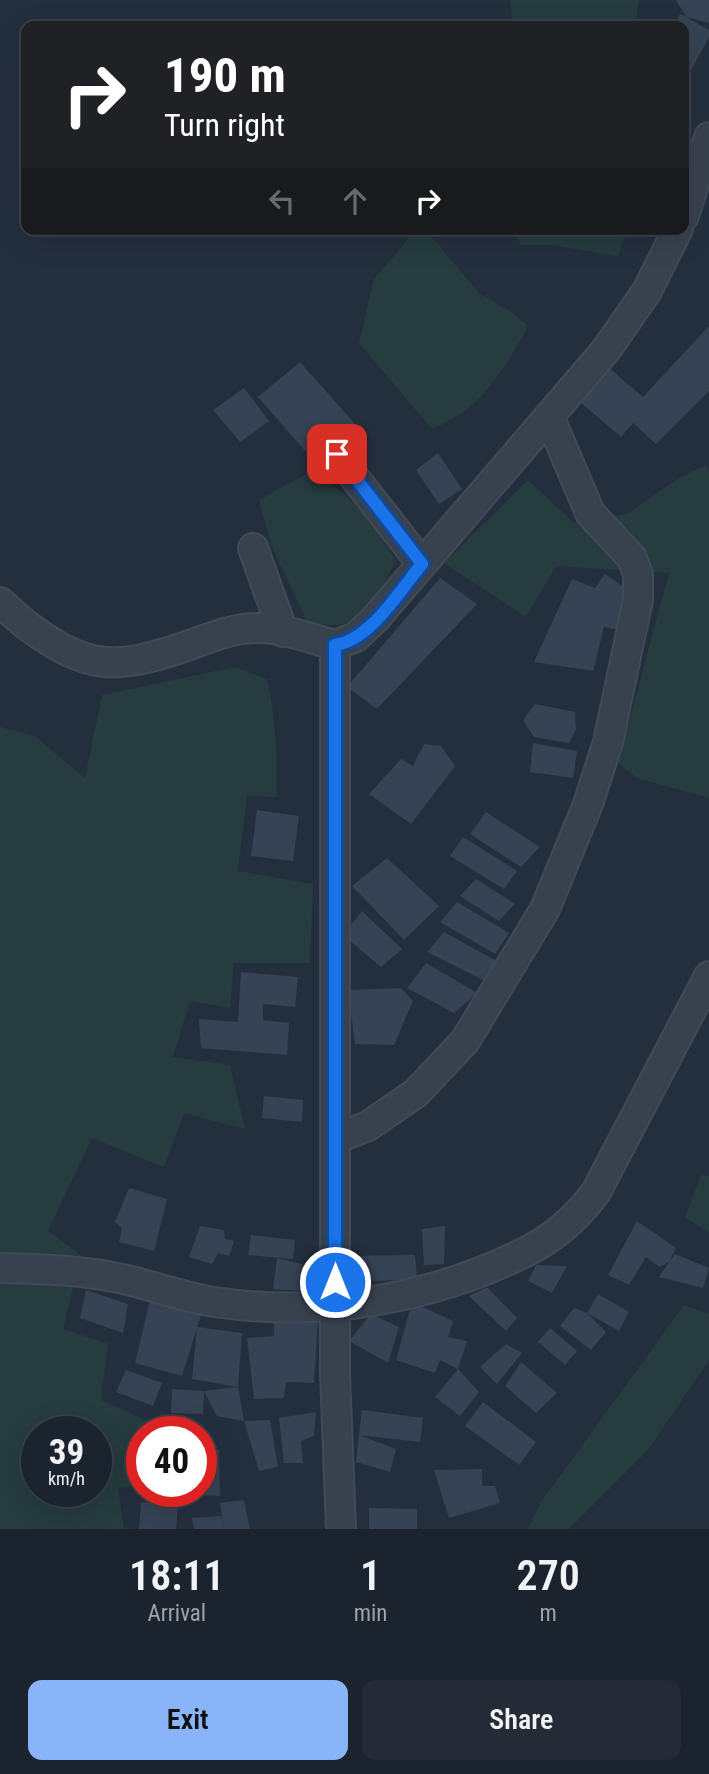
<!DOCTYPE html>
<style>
:root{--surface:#1b232e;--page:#242b36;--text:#f1f3f6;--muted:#a0a4aa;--line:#39404a;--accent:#8ab4f8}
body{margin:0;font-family:"Roboto Condensed",sans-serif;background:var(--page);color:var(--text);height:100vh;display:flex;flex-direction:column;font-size:26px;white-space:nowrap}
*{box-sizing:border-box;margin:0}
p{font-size:23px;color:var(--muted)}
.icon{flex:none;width:38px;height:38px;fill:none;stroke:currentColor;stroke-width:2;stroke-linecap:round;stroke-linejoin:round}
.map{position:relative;height:1529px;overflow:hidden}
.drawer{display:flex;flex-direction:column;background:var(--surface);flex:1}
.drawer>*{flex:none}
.banner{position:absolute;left:21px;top:21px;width:668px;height:214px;border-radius:14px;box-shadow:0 7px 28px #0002,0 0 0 2px var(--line);background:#202124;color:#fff;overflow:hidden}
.speed{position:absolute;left:21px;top:1416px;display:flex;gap:14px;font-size:35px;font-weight:700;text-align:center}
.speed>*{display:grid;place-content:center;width:91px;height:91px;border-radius:50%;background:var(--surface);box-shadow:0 7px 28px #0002,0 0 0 2px var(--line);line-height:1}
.speed small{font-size:18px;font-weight:400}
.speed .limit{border:10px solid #d22;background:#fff;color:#111}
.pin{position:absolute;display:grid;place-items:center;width:60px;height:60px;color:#fff;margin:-30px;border-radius:14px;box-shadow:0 4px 10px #0006}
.me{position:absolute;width:77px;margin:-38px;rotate:0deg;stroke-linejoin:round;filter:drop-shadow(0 0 5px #0008)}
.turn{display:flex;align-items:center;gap:24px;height:147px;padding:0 28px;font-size:32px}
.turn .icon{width:91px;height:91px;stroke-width:2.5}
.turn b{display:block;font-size:49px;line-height:60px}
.lanes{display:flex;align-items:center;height:66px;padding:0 28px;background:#0003;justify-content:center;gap:35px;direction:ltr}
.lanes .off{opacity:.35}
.eta{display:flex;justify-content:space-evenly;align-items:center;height:119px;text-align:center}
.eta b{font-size:42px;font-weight:600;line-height:49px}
.primary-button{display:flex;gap:14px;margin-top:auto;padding:14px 28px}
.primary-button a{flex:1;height:80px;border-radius:14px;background:var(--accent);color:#111;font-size:28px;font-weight:600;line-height:80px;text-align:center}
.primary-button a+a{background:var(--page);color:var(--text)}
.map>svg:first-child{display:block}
.green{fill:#263c3f;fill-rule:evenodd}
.building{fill:#364354}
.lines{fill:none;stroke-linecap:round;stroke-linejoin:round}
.minor-casing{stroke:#414a57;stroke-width:32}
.minor{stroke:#38414e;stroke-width:28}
.route-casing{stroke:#114b97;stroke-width:18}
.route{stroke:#1a73e8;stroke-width:12}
</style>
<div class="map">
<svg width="709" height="1529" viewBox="0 0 709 1529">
<rect width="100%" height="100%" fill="#242f3e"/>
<path class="green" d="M510,0H639L635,26H513Z
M417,229H425L479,293L513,313L528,326C504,370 481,410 432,429L359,343L374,279Z
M515,229H627L618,256L552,245H521Z
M706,465L709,470V798L637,778L618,763L669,573L556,566L526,617L444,563L528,480L574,523L627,514L679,478Z
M310,472C349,489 373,525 396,561C373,603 362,636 307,622L271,545L259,500Z
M235,667L267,679C276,718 277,757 277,797L247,796L238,871L313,884L310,963H234L230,1008L190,1001L173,1057L230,1065L245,1129L184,1113L164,1167L92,1138L48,1231L81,1255L63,1329L108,1344L101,1400L170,1431L142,1432V1486L118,1488L124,1529H0V727L35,736L85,778L102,695ZM37,1432H96V1491H37Z
M701,1175L709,1176V1233L685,1217Z
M684,1305L709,1314V1360L648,1450L569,1529H528L541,1502Z"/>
<path class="building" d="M676,0H709V23L686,17L709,30V37L687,78L684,77V26H674L680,14L686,17Z
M709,326V391L656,444L633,423L621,437L580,402L609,368L643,397Z
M300,362L356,425L313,460L258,397Z
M244,388L269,421L240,442L213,410Z
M438,453L462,489L439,504L416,470Z
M605,574L624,587L620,630L604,627L593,671L534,662L572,579L595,588Z
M440,578L477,604L377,709L347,687Z
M535,704L575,712L576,729L569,743L534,737L523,720Z
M533,743L577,751L573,778L530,772Z
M424,744L441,746L455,766L411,824L369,794L401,759L413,766Z
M257,810L299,816L293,861L251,856Z
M486,812L540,847L521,867L470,834Z
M463,837L517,871L504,889L450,856Z
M387,858L439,906L404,940L352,886Z
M476,879L515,904L499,921L460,896Z
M457,902L509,933L495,954L440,922Z
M362,911L402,949L381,967L343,935Z
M444,932L500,963L485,981L427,952Z
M426,963L477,993L454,1013L407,988Z
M241,972L298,977L295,1007L263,1004V1020L289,1023L287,1055L201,1048L199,1019L238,1022Z
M401,988L413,1001L394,1045L355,1044L348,990Z
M264,1096L303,1100L302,1122L262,1118Z
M129,1188L167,1199L154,1251L119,1242L122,1228L115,1222Z
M637,1221L676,1248L669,1262L675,1254L709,1268L703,1288L659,1277L669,1262L660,1267L646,1257L629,1285L608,1275Z
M200,1226L224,1230L225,1239L234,1241L229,1256L218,1253L212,1264L189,1257Z
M445,1226L444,1264L424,1265L422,1229Z
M251,1235L295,1240L293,1259L248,1255Z
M415,1255L417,1279L357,1282L354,1256Z
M277,1258L309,1266L307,1291L273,1289Z
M536,1265L567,1266L552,1293L528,1281Z
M487,1287L517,1318L506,1331L469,1296Z
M86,1290L128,1304L123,1333L80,1318Z
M598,1294L629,1312L619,1331L587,1313L606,1332L591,1350L560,1326L574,1308L587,1313Z
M150,1300L201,1315L182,1376L135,1363Z
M412,1302L453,1321L448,1337L467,1341L458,1369L440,1360L435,1373L396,1360Z
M371,1314L399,1327L388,1363L349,1341Z
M274,1316L318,1319L314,1383L286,1382L284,1398L254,1399L247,1338L274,1336Z
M197,1327L242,1333L238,1387L244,1421L217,1416L204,1391L238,1387L192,1379Z
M550,1328L577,1351L565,1365L538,1342Z
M506,1344L522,1353L497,1384L480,1367Z
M521,1362L557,1393L536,1413L505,1386Z
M458,1369L479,1392L460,1416L435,1397Z
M126,1370L162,1383L153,1406L116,1392Z
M172,1389L204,1391L203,1414L171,1413Z
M483,1402L536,1442L519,1465L465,1426Z
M362,1410L423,1418L420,1442L359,1435Z
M316,1412L314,1436L301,1441L303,1463H284L279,1418Z
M270,1420L278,1467L259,1471L244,1421Z
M359,1435L396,1449L390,1472L356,1462Z
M201,1446L219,1450L220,1496L194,1495V1491H201Z
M482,1469V1486H495L500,1503L449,1518L434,1470Z
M244,1500L250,1529H224L220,1503Z
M141,1502L178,1506L176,1529H139Z
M369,1508L417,1509V1529H369Z
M221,1516L224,1529H194L192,1518Z"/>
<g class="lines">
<g class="minor-casing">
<path id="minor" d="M684,216L709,137
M337,455L422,564
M253,548L283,632
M0,602C10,610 18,619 29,627C88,670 116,670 184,647C207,639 232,628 256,628C282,627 310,639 335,645
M335,1139L368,1126L416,1093L465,1041L545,909L588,804L608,742L638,600V574L632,558L590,513L549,416
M0,1268C43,1269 85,1270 127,1280C156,1287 184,1297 214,1302C304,1315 391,1305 475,1274C527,1254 563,1237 596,1192L709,976
M341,1529L335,1374V645L356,637L375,619L606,350L647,291L678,229"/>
</g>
<use href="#minor" class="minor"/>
</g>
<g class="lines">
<g class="route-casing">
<path id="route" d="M335,1282V645C371,640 400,590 422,564L337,454"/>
</g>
<use href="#route" class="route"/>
</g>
</svg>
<div class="speed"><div>39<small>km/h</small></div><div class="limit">40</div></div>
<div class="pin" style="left:337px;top:454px;background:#d93025"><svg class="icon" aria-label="arrive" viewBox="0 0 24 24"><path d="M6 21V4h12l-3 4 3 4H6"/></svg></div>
<svg class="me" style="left:335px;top:1282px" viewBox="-20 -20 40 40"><circle r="17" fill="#1a73e8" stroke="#fff" stroke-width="3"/><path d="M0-11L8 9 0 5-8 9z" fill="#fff"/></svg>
<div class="banner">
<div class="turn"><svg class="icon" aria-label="right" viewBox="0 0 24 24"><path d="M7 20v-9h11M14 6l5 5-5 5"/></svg><div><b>190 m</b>Turn right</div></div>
<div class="lanes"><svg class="icon off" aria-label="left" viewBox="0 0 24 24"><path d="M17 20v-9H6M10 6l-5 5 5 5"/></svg><svg class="icon off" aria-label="ahead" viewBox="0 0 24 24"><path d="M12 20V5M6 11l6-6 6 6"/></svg><svg class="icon" aria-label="right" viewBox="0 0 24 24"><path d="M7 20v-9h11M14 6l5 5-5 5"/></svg></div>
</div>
</div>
<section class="drawer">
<div class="eta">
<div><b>18:11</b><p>Arrival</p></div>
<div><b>1</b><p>min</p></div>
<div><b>270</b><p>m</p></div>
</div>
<div class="primary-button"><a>Exit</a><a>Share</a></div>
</section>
